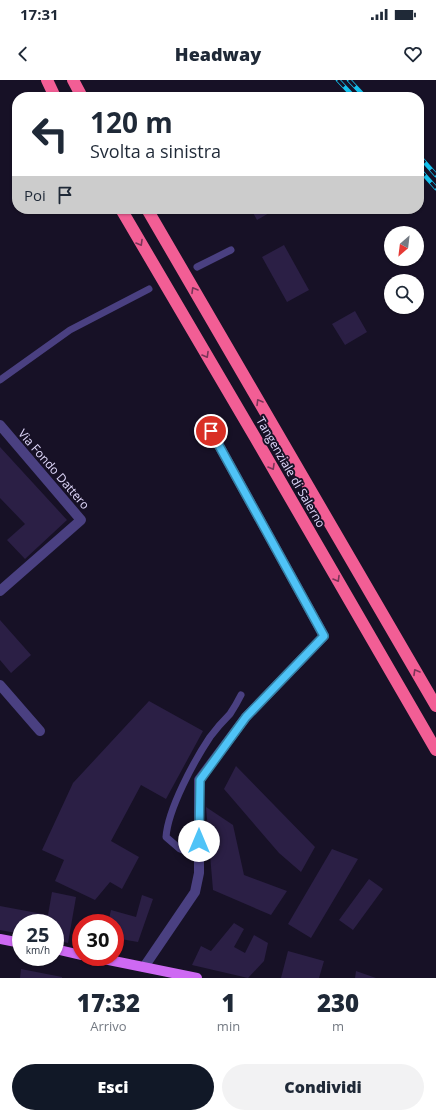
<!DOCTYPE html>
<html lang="it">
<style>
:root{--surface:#fff;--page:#f2f2f3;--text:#1f2937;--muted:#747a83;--accent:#111827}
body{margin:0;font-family:"Open Sans",sans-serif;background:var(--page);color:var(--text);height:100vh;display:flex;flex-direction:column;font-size:15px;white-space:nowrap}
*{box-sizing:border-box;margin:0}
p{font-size:13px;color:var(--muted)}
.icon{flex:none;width:22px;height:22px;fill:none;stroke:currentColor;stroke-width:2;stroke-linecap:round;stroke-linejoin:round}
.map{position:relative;height:898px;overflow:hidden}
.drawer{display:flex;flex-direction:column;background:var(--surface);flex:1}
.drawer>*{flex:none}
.hud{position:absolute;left:12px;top:12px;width:412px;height:122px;border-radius:16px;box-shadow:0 1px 3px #0004;background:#fff;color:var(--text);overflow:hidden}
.needle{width:26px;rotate:208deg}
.controls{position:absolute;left:384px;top:146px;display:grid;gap:8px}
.controls a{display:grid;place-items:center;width:40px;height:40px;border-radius:50%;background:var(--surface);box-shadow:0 1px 3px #0004;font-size:20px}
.speed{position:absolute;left:12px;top:834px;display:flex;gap:8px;font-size:20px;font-weight:700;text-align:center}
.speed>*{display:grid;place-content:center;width:52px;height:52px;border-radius:50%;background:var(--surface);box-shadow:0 1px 3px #0004;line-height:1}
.speed small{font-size:10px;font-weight:400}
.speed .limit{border:6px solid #d22;background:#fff;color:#111}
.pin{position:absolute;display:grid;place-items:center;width:34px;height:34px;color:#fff;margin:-17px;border:2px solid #fff;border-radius:50%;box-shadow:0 1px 4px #0007}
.me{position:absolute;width:44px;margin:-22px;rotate:0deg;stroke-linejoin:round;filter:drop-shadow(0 0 3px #0008)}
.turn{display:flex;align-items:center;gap:14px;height:84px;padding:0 12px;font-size:18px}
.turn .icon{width:52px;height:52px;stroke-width:2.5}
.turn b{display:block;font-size:28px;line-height:34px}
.then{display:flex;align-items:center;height:38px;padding:0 12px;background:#0003;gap:8px;font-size:15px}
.eta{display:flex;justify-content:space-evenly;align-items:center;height:68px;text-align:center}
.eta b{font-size:24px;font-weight:800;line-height:28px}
.action{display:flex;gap:8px;margin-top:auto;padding:8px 12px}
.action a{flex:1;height:46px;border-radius:24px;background:var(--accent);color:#fff;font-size:16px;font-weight:800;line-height:46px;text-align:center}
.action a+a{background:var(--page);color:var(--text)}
.status{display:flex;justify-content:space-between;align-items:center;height:28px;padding:0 20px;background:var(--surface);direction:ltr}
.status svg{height:11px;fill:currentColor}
header{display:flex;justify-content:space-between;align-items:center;height:52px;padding:0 12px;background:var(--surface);font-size:18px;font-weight:800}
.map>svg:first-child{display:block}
.building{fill:#2b1f45}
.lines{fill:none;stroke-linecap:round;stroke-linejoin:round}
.lane{stroke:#4a4081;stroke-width:7}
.street{stroke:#4a4081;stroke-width:10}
.primary{stroke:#ce69f3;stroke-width:10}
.highway{stroke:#f25e95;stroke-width:12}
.rail-casing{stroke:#15c0ec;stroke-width:4.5}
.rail{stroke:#171126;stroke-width:3;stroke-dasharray:9;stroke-linecap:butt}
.oneway{stroke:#7a3458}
.route-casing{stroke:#337fa1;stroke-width:10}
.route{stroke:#4fc3f7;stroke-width:7}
.labels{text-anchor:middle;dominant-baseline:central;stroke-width:4;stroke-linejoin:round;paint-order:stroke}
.street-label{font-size:12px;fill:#e1d9fc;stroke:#171126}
</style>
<div class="status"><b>17:31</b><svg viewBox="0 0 49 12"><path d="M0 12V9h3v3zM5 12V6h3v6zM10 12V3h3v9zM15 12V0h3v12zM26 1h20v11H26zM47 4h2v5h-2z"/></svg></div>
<header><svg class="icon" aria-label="back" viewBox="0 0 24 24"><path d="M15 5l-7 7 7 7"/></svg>Headway<svg class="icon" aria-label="heart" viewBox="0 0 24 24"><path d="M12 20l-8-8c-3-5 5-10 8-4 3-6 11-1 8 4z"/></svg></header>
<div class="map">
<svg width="436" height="898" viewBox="0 0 436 898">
<rect width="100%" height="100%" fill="#171126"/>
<path class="building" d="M251,129H276L257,140Z
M284,165L309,210L287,222L262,177Z
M355,231L367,252L345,265L332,244Z
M0,367L67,440L25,479L7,460L25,444L0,418Z
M0,540L31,575L11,593L0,580Z
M149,621L203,651L166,719L141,705L111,761L139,777L122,809L110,802L95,820L55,801L64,780L42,770L73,703Z
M236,686L315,767L301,792L279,773L224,709Z
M206,727L233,745L244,795L287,811L271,835L213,810Z
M332,769L358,779L311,858L288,844Z
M369,799L383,809L353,850L339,840Z
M52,812L76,817L68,863L55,860V843H21V854L0,850V826L48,835Z
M142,815L153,819L138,862L115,858V843H108L111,830L136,837Z
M234,843L244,849L234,867L245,873L254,855L268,863L264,881L248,898L192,885L201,866L211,871Z
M288,871L324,881L319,898H281Z
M21,889L62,897V898H20Z
M356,891L376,898H355Z"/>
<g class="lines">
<path class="lane" d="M197,187L231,170
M0,300L70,250L149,209
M199,776L180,769L166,757C168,729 194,681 210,657C216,649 223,641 230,634C234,628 238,621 241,615"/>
<path class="street" d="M0,345L81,440L0,511
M0,605L40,651
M144,887L195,812L199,793V700L246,637L324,556L211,351"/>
<path class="primary" d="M0,859L21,863
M55,869L81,875
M94,877L197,898"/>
<path class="highway" d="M47,0L55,17
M73,0L82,17
M121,129L256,359L436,670
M147,129L436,626"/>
<g class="rail-casing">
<path id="rail" d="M338,0L354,17
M349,0L365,17
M419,76L436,95
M419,89L436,108"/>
</g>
<use href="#rail" class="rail"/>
</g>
<defs><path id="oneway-chevron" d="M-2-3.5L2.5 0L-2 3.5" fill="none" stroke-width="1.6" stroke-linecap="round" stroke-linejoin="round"/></defs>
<g class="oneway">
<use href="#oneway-chevron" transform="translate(140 163) rotate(60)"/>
<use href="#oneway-chevron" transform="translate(194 210) rotate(-120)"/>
<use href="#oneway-chevron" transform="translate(206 275) rotate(60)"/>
<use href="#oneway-chevron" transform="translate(259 322) rotate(-121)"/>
<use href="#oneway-chevron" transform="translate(272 387) rotate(60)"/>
<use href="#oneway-chevron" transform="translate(337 499) rotate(60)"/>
<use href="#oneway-chevron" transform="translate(416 592) rotate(-120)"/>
</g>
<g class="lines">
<g class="route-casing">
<path id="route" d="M199,761L200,700L246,637L324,556L211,351"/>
</g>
<use href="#route" class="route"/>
</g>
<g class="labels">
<g class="street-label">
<text transform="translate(54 389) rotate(49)">Via Fondo Dattero</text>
<text transform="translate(291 392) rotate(60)">Tangenziale di Salerno</text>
</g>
</g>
</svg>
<div class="controls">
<a><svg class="needle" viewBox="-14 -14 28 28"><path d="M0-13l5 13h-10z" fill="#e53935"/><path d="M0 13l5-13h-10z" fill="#747a83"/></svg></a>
<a><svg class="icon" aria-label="search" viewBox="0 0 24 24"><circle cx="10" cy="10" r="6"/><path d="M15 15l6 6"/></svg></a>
</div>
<div class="speed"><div>25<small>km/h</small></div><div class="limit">30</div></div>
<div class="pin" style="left:211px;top:351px;background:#d93025"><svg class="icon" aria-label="arrive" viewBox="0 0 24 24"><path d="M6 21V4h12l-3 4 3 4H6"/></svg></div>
<svg class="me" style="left:199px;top:761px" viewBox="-20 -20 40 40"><circle r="19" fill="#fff"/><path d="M0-13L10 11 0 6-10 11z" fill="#4fc3f7"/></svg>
<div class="hud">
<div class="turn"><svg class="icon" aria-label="left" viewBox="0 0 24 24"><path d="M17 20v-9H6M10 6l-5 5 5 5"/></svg><div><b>120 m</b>Svolta a sinistra</div></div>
<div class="then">Poi<svg class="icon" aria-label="arrive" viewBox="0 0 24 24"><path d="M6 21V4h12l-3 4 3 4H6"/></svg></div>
</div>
</div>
<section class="drawer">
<div class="eta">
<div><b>17:32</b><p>Arrivo</p></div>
<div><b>1</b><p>min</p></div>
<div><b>230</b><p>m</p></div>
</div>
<div class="action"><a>Esci</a><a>Condividi</a></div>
</section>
